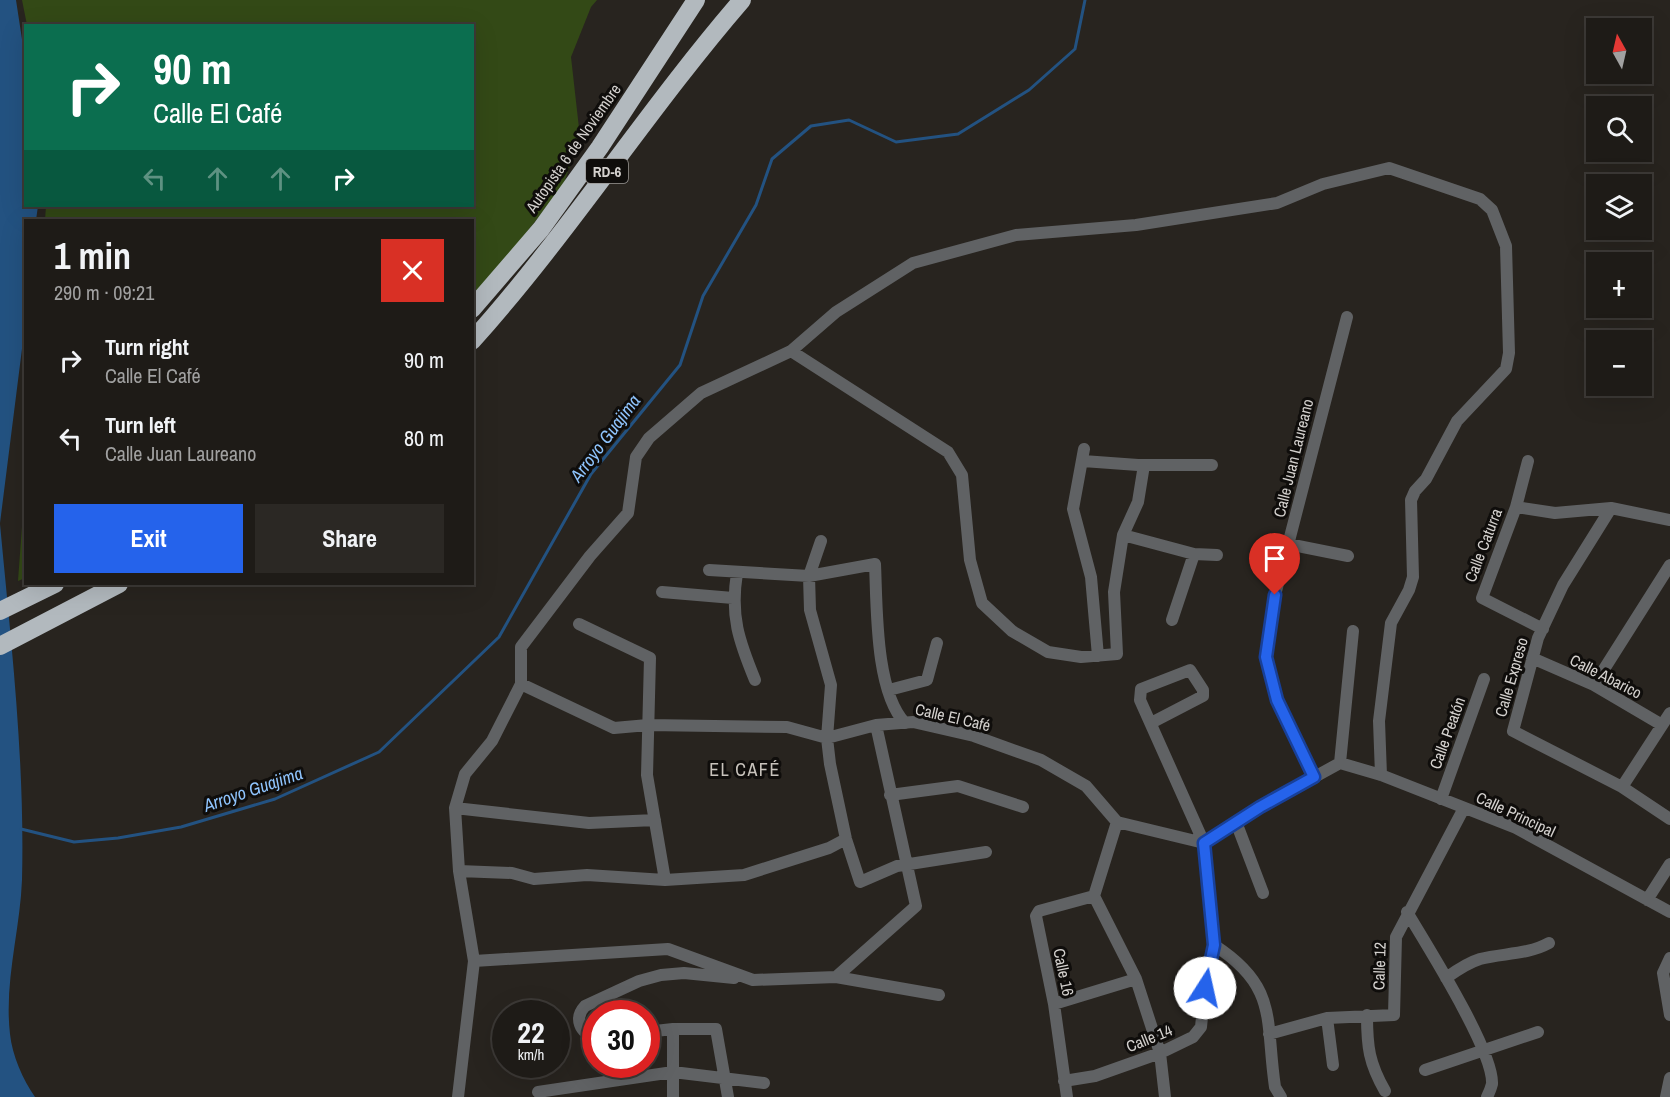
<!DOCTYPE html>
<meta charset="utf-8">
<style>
:root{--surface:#1e1b17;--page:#2b2824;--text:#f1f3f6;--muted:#a1a1a1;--line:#3c3936;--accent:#2563eb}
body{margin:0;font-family:"Archivo Narrow",sans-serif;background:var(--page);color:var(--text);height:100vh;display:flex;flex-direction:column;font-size:22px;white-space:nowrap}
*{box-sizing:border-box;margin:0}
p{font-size:20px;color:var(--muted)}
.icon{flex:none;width:33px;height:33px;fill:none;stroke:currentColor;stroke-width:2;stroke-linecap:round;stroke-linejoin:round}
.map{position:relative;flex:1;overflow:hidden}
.side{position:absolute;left:24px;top:219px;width:450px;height:366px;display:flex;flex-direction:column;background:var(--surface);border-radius:0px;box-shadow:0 6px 24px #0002,0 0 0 2px var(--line)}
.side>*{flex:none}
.guide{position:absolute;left:24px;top:24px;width:450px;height:183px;border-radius:0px;box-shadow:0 6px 24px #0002,0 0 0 2px var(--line);background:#0b6e4f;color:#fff;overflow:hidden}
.needle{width:39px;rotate:352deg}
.buttons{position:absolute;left:1586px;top:18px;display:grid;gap:12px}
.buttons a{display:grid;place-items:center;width:66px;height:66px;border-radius:0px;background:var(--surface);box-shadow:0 6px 24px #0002,0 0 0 2px var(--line);font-size:30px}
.speed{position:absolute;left:492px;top:1000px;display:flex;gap:12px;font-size:30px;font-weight:700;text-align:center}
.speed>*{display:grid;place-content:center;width:78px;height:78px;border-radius:50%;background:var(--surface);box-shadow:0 6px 24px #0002,0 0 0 2px var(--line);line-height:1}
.speed small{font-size:15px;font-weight:400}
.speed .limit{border:9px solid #d22;background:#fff;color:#111}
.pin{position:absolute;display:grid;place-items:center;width:51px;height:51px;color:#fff;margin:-62px -26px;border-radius:50% 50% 50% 0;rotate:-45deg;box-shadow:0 0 6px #0007}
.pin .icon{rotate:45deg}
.me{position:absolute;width:66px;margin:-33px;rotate:10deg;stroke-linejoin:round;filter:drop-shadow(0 0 4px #0008)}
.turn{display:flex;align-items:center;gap:21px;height:126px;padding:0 30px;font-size:27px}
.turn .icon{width:78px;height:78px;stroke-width:2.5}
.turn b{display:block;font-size:42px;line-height:51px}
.lanes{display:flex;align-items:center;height:57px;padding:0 30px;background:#0003;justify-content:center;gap:30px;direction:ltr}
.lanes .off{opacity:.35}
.round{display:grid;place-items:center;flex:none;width:63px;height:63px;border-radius:0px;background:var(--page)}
.head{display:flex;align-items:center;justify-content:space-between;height:102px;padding:0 30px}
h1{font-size:36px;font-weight:800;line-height:45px}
.button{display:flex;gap:12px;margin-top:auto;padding:12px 30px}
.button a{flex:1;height:69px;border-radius:0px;background:var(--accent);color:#fff;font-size:24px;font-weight:800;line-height:69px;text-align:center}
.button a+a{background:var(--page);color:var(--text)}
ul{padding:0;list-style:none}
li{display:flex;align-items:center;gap:18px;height:78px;padding:0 30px}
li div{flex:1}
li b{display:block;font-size:22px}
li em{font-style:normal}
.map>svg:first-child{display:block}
.green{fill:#334916}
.water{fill:#235281}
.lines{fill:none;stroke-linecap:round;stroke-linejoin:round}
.stream{stroke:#235281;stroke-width:3}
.minor{stroke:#606264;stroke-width:12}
.highway{stroke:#b2b9be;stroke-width:18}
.route-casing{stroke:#184099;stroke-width:15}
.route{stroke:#2563eb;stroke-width:10}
.labels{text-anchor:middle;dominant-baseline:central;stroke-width:6;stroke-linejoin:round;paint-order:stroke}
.shield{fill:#0f0d0b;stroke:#999694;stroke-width:1.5}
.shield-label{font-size:15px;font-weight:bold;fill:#d4d1ce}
.street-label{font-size:16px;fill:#d4d1ce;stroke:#0f0d0b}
.water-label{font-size:18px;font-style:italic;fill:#8fc4fd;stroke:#0f0d0b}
.neighbourhood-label{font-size:18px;letter-spacing:1.5px;fill:#c8c3bc;stroke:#0f0d0b}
</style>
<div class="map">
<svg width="1670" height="1097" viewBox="0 0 1670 1097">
<rect width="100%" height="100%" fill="#28241f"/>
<path class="green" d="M22,0H597L591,7L571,57L580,137L563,186L473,300L472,220H45L46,206H472V26L27,25Z
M25,485V578L18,581Z"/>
<path class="water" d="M0,0H16L25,59L26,206H38L36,220H26L25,325L0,523Z
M0,524C11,642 25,761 22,880C20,931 4,982 10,1034C12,1055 23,1080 35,1097H0Z"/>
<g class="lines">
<path class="stream" d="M21,829L74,842L118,838L181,827L275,799L379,752L499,637L591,474L680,365L703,296L756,205L772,159L811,126L849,120L896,142L958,134L1029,90L1075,49L1085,0"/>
<path class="minor" d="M791,351L948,452L962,475L970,560L982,603L1012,631L1048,652L1081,657L1117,654L1114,592L1123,535L1138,502L1144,465
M1084,449L1073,509L1091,577L1098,656
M1083,461L1138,465H1212
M1528,461L1516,507L1482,598L1543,629
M1516,507L1555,513L1611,508L1670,520
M1611,508L1563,585L1538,638L1513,731L1622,787L1670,819
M1123,535L1194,554L1217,555
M821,541L809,576L810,610L831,685L827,738L830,764L846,839L860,882L897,866L986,852
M1288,544L1348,556
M709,570L809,576L875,564C877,607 875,691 905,723
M737,573C730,616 739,641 755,680
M662,592L733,598
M1172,620L1194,554
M579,624L650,658L647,775L665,880
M1532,658L1594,685L1662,725
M521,684L614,728L648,725L787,727L827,738L876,725L913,722L974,736L1041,760L1086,786L1117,822L1204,843L1260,807L1340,763
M1594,685L1670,565
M889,690L927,680L937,643
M1340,763L1381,775L1516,828L1670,912
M1340,763L1353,631
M1314,777L1277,700L1266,657L1275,595L1347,317
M1622,787L1670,713
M890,795L958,786L1023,807
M1441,799L1484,679
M455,808L589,823L655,820
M1117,822L1094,896L1136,979L1160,1053L1165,1097
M1236,822L1263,893
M459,871L512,873L534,879L587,875L665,880L744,875L829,848L846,839
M1647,900L1670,864
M1407,912C1426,944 1494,1051 1492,1084C1491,1088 1489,1093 1487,1097
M1214,945C1279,987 1265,1020 1275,1087L1281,1097
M1670,958L1663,973L1670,1015
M474,961L668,949L753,980L836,977L916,906L876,725
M836,977L939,995
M1446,978C1457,970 1467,963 1480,959C1503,953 1527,955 1549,943
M1054,1004L1136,979
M1367,1015C1367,1047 1369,1063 1385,1091
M1327,1018L1333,1065
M673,1029V1097
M646,1032L673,1029H716L728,1097
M1269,1034L1327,1018L1394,1015L1396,937L1464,808
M596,1037C579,1033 574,1018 585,1006L639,981L661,975L684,973L734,978
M1425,1070L1538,1032
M1064,1081L1095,1076L1160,1053L1193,1037L1201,1027L1207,968L1214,945L1204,843L1140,700L1141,689L1190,670L1203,690V696L1151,723
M538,1092L673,1072L764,1083
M458,1097L474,961L459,871L455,808L465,774L492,741L521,684V647L590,556L628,513L636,457L649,438L701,393L791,351L836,312L913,263L1016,235L1136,225L1277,203L1323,184L1389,168L1480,199L1492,210L1506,246L1509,353L1506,369L1457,421L1426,479L1415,491L1411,500L1413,577L1409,590L1391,623L1379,721L1381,775
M1067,1097L1054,1004L1036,916L1039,911L1094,896
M1666,1097L1670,1078"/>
<path class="highway" d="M472,309L541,229L600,147L696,0
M472,341C569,233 647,110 742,0
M0,611L55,584
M0,646L119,584"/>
</g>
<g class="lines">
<g class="route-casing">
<path id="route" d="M1205,988L1214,945L1204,843L1260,807L1314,777L1277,700L1266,657L1275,595"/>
</g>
<use href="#route" class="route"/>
</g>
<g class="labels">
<rect class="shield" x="586" y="159" width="42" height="24" rx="4.5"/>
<g class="shield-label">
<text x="607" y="171">RD-6</text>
</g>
<g class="street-label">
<text transform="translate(573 148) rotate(-55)">Autopista 6 de Noviembre</text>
<text transform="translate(1293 458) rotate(-76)">Calle Juan Laureano</text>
<text transform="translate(1483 545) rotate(-69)">Calle Caturra</text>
<text transform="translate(1606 676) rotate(27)">Calle Abarico</text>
<text transform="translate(1511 677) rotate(-74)">Calle Expreso</text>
<text transform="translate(953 717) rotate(13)">Calle El Café</text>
<text transform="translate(1447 733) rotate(-70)">Calle Peatón</text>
<text transform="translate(1516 814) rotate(25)">Calle Principal</text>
<text transform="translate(1379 966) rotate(-88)">Calle 12</text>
<text transform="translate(1064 972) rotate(78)">Calle 16</text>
<text transform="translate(1149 1038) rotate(-22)">Calle 14</text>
</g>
<g class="water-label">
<text transform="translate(605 438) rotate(-53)">Arroyo Guajima</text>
<text transform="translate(253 789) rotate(-19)">Arroyo Guajima</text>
</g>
<g class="neighbourhood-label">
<text x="745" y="769">EL CAFÉ</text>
</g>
</g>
</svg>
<div class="buttons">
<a><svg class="needle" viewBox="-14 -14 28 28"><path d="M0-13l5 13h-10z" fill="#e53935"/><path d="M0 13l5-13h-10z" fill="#a1a1a1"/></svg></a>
<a><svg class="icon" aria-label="search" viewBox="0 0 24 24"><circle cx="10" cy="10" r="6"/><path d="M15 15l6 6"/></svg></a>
<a><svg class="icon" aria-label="layers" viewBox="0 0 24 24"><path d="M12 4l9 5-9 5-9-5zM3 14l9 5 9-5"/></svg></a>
<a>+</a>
<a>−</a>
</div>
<div class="speed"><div>22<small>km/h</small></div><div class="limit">30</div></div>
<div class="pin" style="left:1275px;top:595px;background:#d93025"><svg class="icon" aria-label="arrive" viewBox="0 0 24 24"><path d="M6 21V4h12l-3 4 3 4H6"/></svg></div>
<svg class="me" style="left:1205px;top:988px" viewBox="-20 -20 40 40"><circle r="19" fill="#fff"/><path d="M0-13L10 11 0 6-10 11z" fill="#2563eb"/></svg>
<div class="guide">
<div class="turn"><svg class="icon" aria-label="right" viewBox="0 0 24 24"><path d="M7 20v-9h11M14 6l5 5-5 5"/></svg><div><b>90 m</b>Calle El Café</div></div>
<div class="lanes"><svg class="icon off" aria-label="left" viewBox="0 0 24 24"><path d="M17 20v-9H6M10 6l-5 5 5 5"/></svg><svg class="icon off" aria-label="ahead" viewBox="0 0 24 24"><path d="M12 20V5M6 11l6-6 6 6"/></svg><svg class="icon off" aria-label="ahead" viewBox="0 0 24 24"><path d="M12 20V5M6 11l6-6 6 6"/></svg><svg class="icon" aria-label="right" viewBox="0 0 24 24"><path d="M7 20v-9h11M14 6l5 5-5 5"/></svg></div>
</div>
<section class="side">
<div class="head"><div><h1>1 min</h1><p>290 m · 09:21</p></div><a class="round" style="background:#d93025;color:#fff"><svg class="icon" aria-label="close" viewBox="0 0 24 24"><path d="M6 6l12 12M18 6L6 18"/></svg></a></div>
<ul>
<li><svg class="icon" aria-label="right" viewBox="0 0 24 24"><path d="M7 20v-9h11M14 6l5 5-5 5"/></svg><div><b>Turn right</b><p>Calle El Café</p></div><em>90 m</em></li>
<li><svg class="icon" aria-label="left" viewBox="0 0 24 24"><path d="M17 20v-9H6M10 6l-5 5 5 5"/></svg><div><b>Turn left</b><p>Calle Juan Laureano</p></div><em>80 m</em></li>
</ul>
<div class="button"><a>Exit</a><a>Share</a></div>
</section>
</div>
